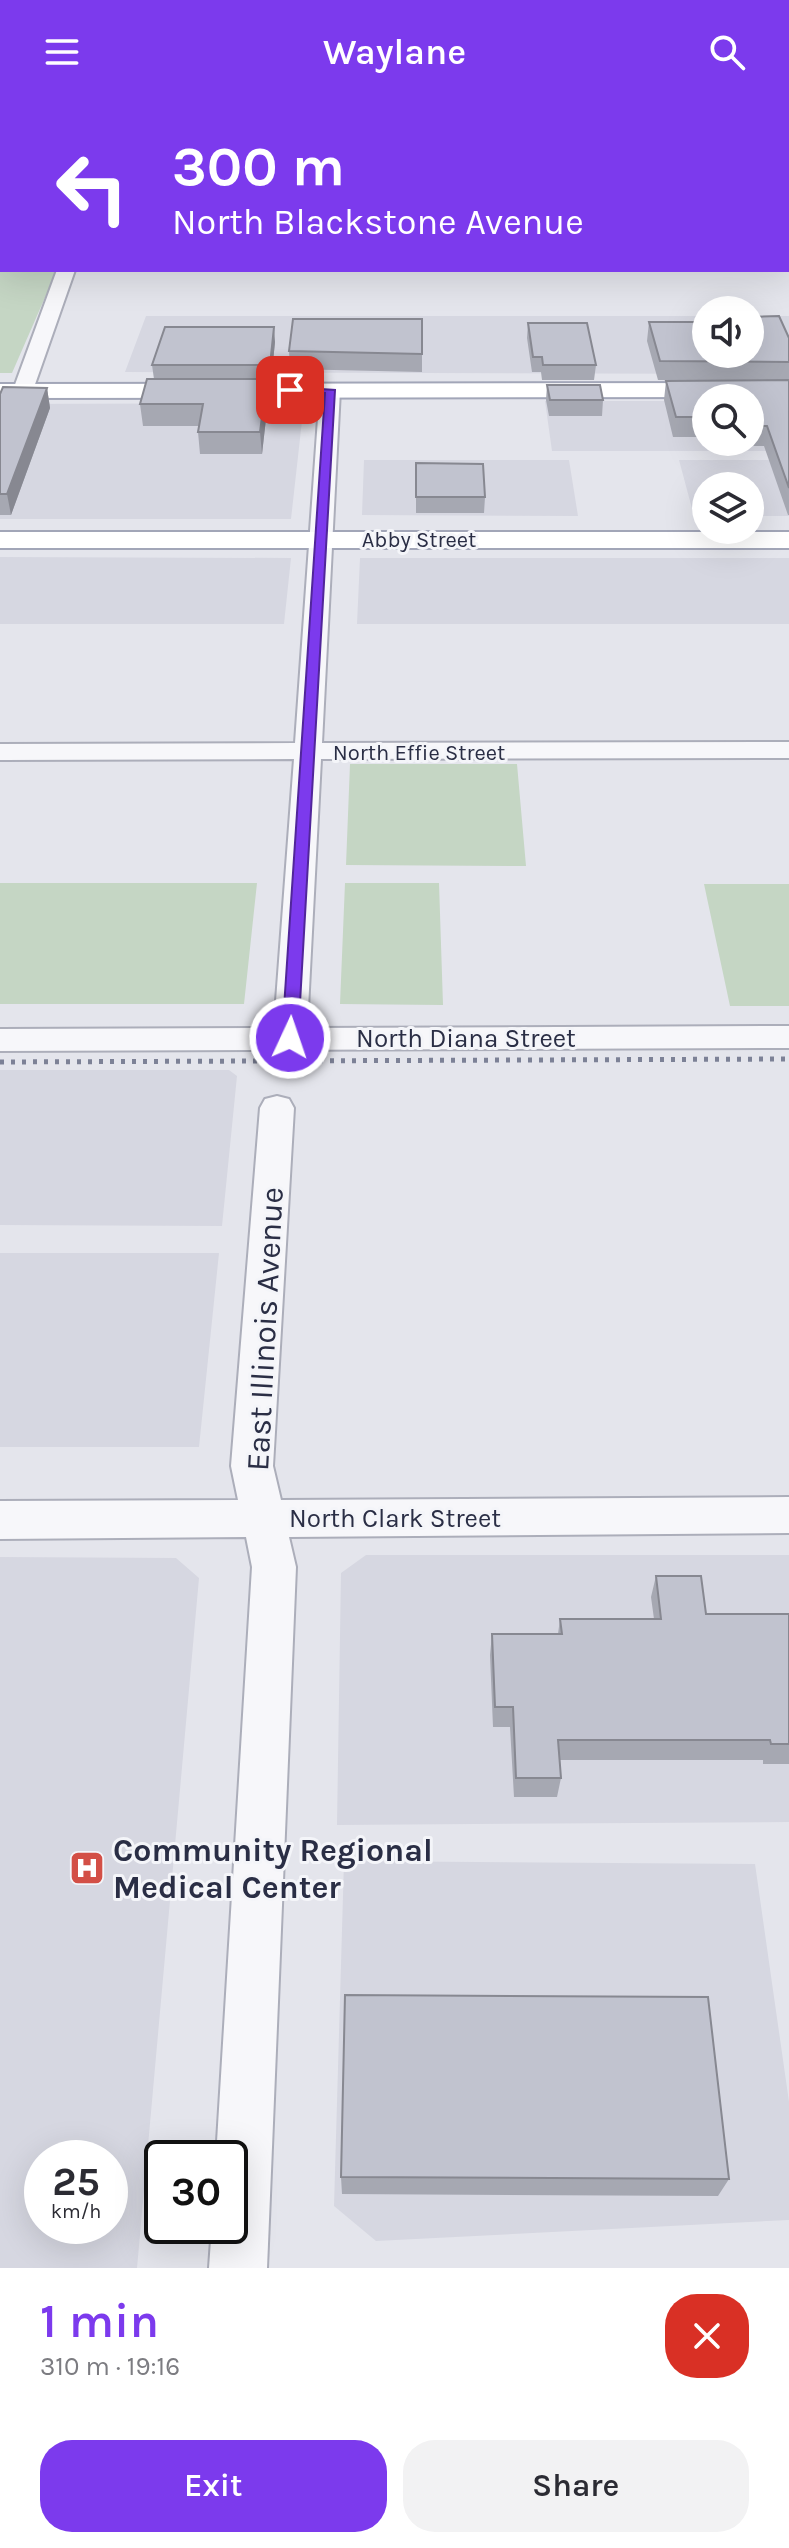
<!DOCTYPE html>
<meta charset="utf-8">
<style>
:root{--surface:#fff;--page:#f2f2f3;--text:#2b2b33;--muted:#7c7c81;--accent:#7c3aed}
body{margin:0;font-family:Karla,sans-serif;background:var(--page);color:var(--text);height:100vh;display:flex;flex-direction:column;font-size:30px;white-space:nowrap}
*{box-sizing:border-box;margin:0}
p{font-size:26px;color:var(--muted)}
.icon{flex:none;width:44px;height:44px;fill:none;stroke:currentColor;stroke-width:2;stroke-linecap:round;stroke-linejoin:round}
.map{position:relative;height:2164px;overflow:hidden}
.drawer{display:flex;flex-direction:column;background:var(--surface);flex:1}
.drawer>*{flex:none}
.top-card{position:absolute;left:0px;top:0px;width:790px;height:168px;box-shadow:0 8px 32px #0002;background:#7c3aed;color:#fff;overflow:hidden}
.tools{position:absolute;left:692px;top:192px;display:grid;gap:16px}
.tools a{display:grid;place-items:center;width:72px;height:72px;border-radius:50%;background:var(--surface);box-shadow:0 8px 32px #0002;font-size:40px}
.speed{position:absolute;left:24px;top:2036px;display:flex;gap:16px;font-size:40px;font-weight:700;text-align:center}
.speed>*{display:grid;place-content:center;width:104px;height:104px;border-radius:50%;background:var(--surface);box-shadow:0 8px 32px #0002;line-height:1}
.speed small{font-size:20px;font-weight:400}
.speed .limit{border:4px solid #111;border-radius:12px;background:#fff;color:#111}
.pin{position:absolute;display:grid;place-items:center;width:68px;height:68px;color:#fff;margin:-34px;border-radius:16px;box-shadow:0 4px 12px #0006}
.me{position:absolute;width:88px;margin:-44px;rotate:3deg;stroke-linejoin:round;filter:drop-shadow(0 0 6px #0008)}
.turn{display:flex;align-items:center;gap:28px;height:168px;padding:0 40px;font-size:36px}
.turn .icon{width:104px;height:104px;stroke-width:2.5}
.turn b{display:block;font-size:56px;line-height:68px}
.round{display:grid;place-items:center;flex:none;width:84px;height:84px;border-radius:32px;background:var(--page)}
.headline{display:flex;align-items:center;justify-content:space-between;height:136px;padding:0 40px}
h1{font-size:48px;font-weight:600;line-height:60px;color:var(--accent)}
.button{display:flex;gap:16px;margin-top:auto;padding:16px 40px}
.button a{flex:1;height:92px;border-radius:32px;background:var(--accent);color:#fff;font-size:32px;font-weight:600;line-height:92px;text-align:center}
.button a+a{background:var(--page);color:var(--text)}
header{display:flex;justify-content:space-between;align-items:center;height:104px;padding:0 40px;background:var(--accent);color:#fff;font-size:36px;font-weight:600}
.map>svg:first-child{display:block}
.built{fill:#d6d7e1;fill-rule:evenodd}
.green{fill:#c5d6c4}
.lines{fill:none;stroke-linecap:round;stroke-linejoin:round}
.minor-casing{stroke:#acaeba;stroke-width:4}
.secondary-casing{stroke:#acaeba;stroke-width:4}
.primary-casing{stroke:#a2a6b8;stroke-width:4}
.minor{fill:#f7f7fa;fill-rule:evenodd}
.secondary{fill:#fff;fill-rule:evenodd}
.primary{fill:#fff;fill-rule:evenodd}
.rail{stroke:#7c8196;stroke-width:5;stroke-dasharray:4 7;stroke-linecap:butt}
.wall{fill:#a6a8b2}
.shaded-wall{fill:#878891}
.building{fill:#c1c3cf;stroke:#878891;stroke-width:2}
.route{fill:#7c3aed;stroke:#51269a;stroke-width:2}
.labels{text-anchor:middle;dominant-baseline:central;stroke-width:6;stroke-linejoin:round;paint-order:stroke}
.far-street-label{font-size:22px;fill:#2a2e45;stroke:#f4f5f9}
.street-label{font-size:26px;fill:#2a2e45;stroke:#f4f5f9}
.near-street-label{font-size:32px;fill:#2a2e45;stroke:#f4f5f9}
.near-poi-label{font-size:32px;font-weight:bold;fill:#2a2e45;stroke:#f4f5f9;text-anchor:start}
</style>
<header><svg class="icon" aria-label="menu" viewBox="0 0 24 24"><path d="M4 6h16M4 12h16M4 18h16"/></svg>Waylane<svg class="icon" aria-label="search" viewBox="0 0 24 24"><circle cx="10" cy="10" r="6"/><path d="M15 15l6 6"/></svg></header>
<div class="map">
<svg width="789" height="2164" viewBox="0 0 789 2164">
<rect width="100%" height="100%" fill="#e4e5ec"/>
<path class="built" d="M146,212H706V250H750V212H789V270L125,268Z
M545,297H706V338H750L789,347H552Z
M304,299L291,415H0V300Z
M364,356H569L578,412L362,411Z
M679,356H789V412H750V382H706V412H694Z
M0,453L291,454L284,520H0Z
M360,454H789V520H357Z
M0,966H229L237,972L222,1122L0,1121Z
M0,1149H219L199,1343H0Z
M366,1451H789V1718L337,1721L341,1469Z
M0,1453L176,1454L199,1474L137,2164H0ZM42,2054H110V2122H42Z
M344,1757L755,1760L789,1998V2116L376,2137L334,2102Z"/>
<path class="green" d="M0,159L2,166H57L12,269H0Z
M350,660H517L526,762L346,761Z
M0,779H257L244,900H0Z
M345,779H439L443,901L340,900Z
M704,780H789V902H730Z"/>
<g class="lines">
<g class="minor-casing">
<path id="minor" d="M788,40H789V50H788Z
M0,42H2V52H0Z
M788,143H789V153H788Z
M0,144H2V154H0Z
M57,166H75L33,286L23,292L16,290L13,286Z
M330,280L340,286L322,639L789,638V654L321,655L307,924L789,922V944L0,947V925L274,924L294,655L0,656V640L295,639L320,286Z
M277,992L289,995L294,1004L273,1362L281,1396L789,1393V1429L289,1433L296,1463L267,2164H209L212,2122H230V2054H216L252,1463L246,1433L0,1435V1397L238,1396L231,1362L260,1004L265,995Z"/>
</g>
<g class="secondary-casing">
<path id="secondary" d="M0,0H11L2,2L0,8Z"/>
</g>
<g class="primary-casing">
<path id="primary" d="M789,279V293L0,294V280Z
M0,428H789V444H0Z"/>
</g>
<use href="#minor" class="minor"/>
<use href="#secondary" class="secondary"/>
<use href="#primary" class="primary"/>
<path class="rail" d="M0,958L789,955"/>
</g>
<path class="wall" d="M0,85H2V131H0Z
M422,215V268L290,265L289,247Z
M649,218L789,234V411H788L764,342H722L721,338H750V294H706V333H673L664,296L666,277H725L658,276L647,237Z
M528,219L596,261L594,276H542L541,268H532L527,234Z
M275,238L271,277H267L268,297L262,350H200L198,328L199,322H143L140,300L154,275L152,261Z
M547,281L603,296L602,312H549L546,296Z
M47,284L50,304L11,411H0V290Z
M416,359L485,393L484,409H416Z
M656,1472L706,1510H789V1660H763V1656H560L561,1674L557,1693H514L510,1623H493L490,1551L492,1530H558L560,1515H654L651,1493Z
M341,2073L729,2075L718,2092L342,2090Z"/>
<path class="shaded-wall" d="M274,223L275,238L271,277L270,261Z
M267,275L268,297L262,350L260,328Z
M47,284L50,304L11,411L7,390Z"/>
<path class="building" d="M46,0H84V2H45Z
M0,85H2V119H0Z
M779,212L789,234V258L660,257L649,218H706V250H750V213Z
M293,215H422V250L289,247Z
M528,219H587L596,261H543L542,253H533Z
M165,223H274L270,261H152Z
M147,275H267L260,328H198L203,300H140Z
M789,276V384L767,322H750V294H706V313H676L666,277Z
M547,281H600L603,296H550Z
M3,283L47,284L7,390H0V290Z
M416,359L483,360L485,393H416Z
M656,1472H701L706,1510H789V1640H771L770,1636H558L561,1674H516L513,1603H495L492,1530H562L560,1515H661Z
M345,1891L708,1893L729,2075L341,2073Z"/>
<path class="route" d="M290,283L335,286L298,934L290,940L282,934L325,289L286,288Z"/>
<defs>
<g id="hospital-square" transform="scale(1.8)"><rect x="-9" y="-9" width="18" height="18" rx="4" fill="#d34f46" stroke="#f4f5f9"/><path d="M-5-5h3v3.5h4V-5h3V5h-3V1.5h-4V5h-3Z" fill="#fff"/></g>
</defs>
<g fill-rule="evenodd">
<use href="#hospital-square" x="87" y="1764"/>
</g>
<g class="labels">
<g class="far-street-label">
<text x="419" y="436">Abby Street</text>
<text x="419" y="649">North Effie Street</text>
</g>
<g class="street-label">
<text x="466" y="934">North Diana Street</text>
<text x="395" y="1414">North Clark Street</text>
</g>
<g class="near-street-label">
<text transform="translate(265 1225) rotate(-87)">East Illinois Avenue</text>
</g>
<g class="near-poi-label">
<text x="113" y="1746">Community Regional<tspan x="113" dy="37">Medical Center</tspan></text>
</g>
</g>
</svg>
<div class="tools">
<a><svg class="icon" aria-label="sound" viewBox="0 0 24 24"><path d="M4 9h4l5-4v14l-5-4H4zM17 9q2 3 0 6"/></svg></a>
<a><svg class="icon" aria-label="search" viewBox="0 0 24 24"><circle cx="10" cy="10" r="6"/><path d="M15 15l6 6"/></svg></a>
<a><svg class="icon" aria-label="layers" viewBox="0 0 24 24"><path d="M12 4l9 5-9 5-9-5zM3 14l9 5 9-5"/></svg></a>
</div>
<div class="speed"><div>25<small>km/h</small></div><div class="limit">30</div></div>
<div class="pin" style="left:290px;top:286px;background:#d93025"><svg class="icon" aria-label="arrive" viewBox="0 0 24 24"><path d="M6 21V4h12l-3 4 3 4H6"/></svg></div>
<svg class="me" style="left:290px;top:934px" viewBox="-20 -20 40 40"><circle r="17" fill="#7c3aed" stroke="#fff" stroke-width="3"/><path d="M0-11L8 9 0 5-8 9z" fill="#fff"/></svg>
<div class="top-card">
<div class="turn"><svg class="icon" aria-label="left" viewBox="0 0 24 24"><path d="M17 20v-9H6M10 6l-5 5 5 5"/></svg><div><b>300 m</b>North Blackstone Avenue</div></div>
</div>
</div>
<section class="drawer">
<div class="headline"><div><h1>1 min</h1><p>310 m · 19:16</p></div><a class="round" style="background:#d93025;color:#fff"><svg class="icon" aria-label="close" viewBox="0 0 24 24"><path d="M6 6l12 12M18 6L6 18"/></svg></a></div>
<div class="button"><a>Exit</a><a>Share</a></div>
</section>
